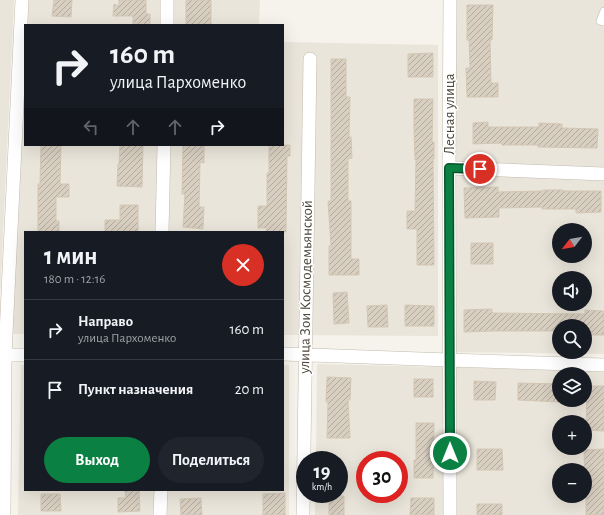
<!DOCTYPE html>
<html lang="ru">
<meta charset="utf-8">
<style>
:root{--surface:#171b24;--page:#20242c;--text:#f1f3f6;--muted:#9ea1a6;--line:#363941;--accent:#0b8043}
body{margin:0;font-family:"Alegreya Sans",sans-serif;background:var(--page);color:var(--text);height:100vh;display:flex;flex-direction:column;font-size:15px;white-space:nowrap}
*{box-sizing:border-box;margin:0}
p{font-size:13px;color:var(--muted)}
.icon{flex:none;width:22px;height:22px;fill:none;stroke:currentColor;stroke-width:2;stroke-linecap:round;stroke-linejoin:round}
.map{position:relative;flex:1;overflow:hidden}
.sheet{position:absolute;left:24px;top:231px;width:260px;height:260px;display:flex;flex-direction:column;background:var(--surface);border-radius:0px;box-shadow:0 4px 16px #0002}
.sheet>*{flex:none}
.guide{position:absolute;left:24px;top:24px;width:260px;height:122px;border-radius:0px;box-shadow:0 4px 16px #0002;background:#171b24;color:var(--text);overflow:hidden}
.needle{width:26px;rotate:239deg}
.tools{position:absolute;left:552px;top:223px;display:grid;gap:8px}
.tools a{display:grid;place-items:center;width:40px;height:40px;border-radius:50%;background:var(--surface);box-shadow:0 4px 16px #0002;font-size:20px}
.speed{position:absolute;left:296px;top:451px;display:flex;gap:8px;font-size:20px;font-weight:700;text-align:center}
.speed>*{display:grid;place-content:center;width:52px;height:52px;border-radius:50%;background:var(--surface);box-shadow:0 4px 16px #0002;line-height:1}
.speed small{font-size:10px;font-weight:400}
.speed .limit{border:6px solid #d22;background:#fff;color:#111}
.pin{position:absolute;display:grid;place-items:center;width:34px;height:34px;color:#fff;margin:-17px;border:2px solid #fff;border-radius:50%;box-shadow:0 1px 4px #0007}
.me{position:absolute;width:44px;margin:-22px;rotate:0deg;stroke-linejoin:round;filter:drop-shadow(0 0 3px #0008)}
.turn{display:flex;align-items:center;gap:14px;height:84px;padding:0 20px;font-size:18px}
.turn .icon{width:52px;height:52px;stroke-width:2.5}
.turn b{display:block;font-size:28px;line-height:34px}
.lanes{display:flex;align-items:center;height:38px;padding:0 20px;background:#0003;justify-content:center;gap:20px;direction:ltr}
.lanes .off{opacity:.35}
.round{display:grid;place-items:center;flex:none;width:42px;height:42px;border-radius:21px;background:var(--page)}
.overview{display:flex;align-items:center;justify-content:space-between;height:68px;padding:0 20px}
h1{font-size:24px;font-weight:600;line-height:30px}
.button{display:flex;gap:8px;margin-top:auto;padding:8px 20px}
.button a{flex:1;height:46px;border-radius:24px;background:var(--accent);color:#fff;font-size:16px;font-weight:600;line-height:46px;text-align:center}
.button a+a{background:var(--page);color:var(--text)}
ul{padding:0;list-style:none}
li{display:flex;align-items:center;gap:12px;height:60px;padding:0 20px;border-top:1px solid var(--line)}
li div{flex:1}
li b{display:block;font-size:15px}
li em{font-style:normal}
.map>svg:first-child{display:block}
.residential{fill:#eae5da;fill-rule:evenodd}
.building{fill:url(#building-hatch);stroke:#d3c7b4}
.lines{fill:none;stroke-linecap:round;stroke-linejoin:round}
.lane-casing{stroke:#c2bbae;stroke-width:8}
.street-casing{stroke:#c2bbae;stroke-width:14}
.lane{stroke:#fff;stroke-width:7}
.street{stroke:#fff;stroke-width:13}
.route-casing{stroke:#07532c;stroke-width:10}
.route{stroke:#0b8043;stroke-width:7}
.labels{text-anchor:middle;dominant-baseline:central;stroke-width:3;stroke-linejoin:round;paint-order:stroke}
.street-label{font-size:15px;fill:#4b4439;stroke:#fff}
</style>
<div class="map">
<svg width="604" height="515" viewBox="0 0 604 515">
<defs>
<pattern id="building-hatch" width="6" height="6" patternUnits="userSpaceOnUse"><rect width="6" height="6" fill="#d8cfc1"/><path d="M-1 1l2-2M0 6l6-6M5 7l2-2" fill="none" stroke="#b1aa9e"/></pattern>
</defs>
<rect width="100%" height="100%" fill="#f6f3ec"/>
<path class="residential" d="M0,0H14L0,296Z
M25,0H260L259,25H25V145H283V42L438,45V336L283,335V232H25V334H12Z
M457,0H604V354L448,352L450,110ZM559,230H585V256H559ZM559,278H585V304H559ZM559,326H585V352H559Z
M317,364L604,371V515H315V494H339V460H316ZM559,374H585V400H559ZM559,422H585V448H559ZM365,460H399V494H365ZM559,470H585V496H559Z
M21,365H25V490H283V365H289V515H18Z"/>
<path class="building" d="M54,0H72L71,17L52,16Z
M119,0H146V14H150V25L133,24V16H113L114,4L119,6Z
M186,0H211V25H186Z
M467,5H493L492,40H490L491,83H498V97H467L466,68H470L469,40H467Z
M433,53V77H408V54Z
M331,59H346V97H350L349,137H351L352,158L348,159V201H351V259H359V275H329V246H331L328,201H331Z
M414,99H433L432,142H434V159H433L434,265H417V229H407V211H415L416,159L415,160L414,128Z
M488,122V127H539V123L562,124V128L598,129L597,148L538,147V145H502V143L473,144V123Z
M41,145H61L60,184H69V197H56V221H59V232H38V184H40Z
M120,145H143L142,187L117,186L118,164H119Z
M183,145H204V163L200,162L199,207H204L203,229L183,227L185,194H182Z
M269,145H290V156H287L286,232H266L267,228H258V206H267V173H269Z
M498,187V192L543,191V190H563V191H601V212L576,213V209H542V207L499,208V217L465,218L464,188Z
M120,205H138V232H105V220H120Z
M471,243H493V264H471Z
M347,292L349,323L334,324L333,293Z
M387,305L388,327H368L367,306Z
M405,305L434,306V326H405Z
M492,309V313L585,314V310L604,311V335H585V326H559V331H492L464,332V310Z
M327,377L351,378L350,400H348L350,438H327L328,402H326Z
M414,379H433V397H414Z
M474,381L496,382L495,400H474Z
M518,383L559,384V402L518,400Z
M587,386H604V431L586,430Z
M416,423H434L433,478H414V460H416Z
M477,449H502L503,470H477Z
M604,449V515H586V486H585L584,450Z
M125,490H139L140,511L118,512V498H126Z
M285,493V515H263V494Z
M41,494H60L61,511H41Z
M329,496H344V515H329Z
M201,498L202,515H181L180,499Z
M411,498H434V515H410Z
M477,504H502V515H477Z"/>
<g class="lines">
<g class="lane-casing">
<path id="lane" d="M604,11L600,21L604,22"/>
</g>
<g class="street-casing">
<path id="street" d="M450,0L449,168L450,515
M167,25V0
M449,168L604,174
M162,232L164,145
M283,354L449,360L604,365
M0,355H25
M4,515L5,355L22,0
M160,515L161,490
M303,515L310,59"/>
</g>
<use href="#lane" class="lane"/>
<use href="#street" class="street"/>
</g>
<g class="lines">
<g class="route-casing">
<path id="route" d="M450,453L449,168L480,169"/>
</g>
<use href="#route" class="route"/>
</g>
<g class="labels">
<g class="street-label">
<text transform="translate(449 114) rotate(-90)">Лесная улица</text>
<text transform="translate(306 287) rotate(-89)">улица Зои Космодемьянской</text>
</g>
</g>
</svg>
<div class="tools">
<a><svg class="needle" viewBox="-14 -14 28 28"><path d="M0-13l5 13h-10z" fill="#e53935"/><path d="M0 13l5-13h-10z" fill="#9ea1a6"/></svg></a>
<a><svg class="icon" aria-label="sound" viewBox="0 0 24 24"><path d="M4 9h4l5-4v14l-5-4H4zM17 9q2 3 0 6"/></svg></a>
<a><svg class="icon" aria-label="search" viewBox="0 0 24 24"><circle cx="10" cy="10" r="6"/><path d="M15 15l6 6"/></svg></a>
<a><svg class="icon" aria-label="layers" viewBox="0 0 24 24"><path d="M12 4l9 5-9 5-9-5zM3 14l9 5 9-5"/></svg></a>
<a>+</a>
<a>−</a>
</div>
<div class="speed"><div>19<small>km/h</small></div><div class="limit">30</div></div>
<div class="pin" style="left:480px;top:169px;background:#d93025"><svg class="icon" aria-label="arrive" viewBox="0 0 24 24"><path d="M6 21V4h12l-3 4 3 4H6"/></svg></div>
<svg class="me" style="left:450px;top:453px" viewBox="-20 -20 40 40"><circle r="17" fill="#0b8043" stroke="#fff" stroke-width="3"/><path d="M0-11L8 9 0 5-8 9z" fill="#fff"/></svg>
<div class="guide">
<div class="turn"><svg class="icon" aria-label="right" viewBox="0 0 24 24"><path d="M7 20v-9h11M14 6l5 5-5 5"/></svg><div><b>160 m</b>улица Пархоменко</div></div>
<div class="lanes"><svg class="icon off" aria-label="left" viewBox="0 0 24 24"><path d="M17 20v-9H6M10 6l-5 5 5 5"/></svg><svg class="icon off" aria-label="ahead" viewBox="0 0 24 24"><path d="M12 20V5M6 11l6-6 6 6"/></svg><svg class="icon off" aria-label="ahead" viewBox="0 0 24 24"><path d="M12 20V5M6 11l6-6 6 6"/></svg><svg class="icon" aria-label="right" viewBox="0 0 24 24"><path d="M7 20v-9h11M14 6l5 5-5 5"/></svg></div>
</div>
<section class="sheet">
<div class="overview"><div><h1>1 мин</h1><p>180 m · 12:16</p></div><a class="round" style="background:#d93025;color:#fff"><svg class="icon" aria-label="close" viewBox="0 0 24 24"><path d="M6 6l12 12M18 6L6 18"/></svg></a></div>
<ul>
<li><svg class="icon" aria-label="right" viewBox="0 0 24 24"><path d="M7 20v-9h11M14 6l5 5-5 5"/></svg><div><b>Направо</b><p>улица Пархоменко</p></div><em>160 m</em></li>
<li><svg class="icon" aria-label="arrive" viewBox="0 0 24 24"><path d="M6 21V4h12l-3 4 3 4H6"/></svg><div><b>Пункт назначения</b></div><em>20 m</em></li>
</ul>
<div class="button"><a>Выход</a><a>Поделиться</a></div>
</section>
</div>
